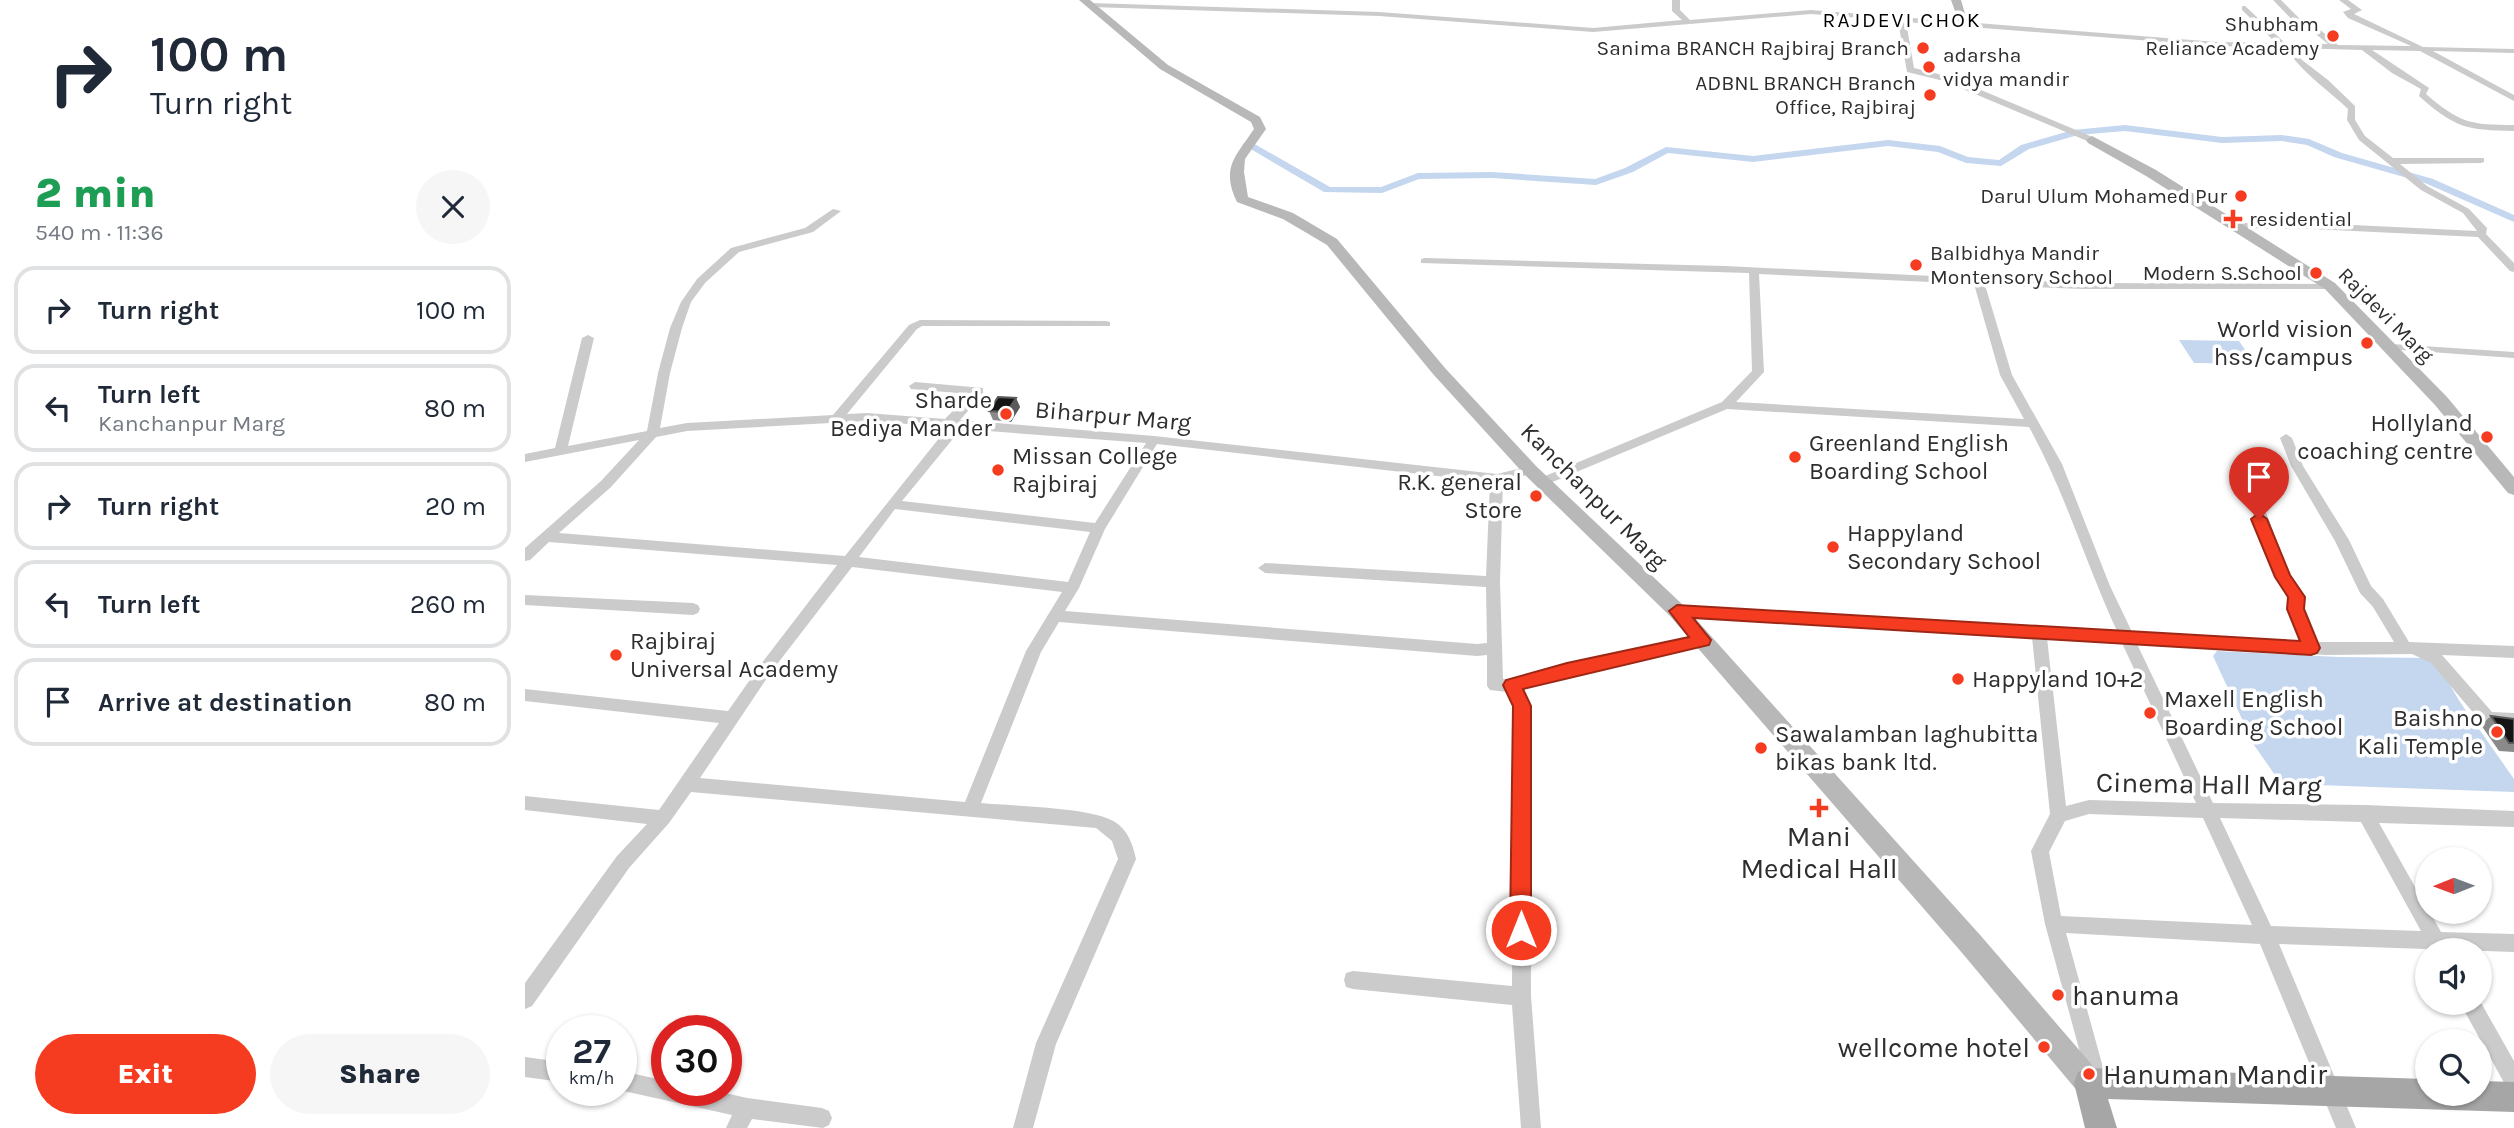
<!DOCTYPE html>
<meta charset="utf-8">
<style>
:root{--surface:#fff;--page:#f6f6f7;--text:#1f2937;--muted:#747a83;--line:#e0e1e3;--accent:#f53c20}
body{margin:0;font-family:Karla,sans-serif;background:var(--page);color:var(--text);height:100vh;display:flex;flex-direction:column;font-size:26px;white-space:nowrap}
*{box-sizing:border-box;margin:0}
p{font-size:23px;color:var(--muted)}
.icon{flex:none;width:38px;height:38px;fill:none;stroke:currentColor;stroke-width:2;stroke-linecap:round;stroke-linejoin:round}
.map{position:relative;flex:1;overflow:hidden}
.panel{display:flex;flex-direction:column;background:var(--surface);width:525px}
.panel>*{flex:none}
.hud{background:#fff;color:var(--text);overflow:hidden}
.needle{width:46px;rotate:269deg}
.buttons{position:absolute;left:1890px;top:847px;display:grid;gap:14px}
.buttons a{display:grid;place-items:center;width:77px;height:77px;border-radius:50%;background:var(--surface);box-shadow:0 2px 5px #0004;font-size:35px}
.speed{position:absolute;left:21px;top:1015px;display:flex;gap:14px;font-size:35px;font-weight:700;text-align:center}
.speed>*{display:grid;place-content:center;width:91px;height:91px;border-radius:50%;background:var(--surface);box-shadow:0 2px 5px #0004;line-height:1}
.speed small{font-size:18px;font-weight:400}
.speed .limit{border:10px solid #d22;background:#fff;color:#111}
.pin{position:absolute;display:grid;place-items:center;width:60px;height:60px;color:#fff;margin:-72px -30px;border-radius:50% 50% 50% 0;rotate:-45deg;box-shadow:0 0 7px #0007}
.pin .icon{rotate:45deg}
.me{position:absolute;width:77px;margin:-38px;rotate:0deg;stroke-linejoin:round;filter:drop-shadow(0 0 5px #0008)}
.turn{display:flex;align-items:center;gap:24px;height:147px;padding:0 35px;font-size:32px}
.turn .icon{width:91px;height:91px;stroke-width:2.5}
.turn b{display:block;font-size:49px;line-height:60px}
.round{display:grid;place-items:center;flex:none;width:74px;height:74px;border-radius:37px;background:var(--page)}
.summary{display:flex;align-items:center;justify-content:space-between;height:119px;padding:0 35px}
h1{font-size:42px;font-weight:800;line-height:52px;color:#1e9e55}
.action{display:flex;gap:14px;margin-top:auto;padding:14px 35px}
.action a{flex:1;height:80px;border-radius:42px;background:var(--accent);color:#fff;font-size:28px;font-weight:800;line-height:80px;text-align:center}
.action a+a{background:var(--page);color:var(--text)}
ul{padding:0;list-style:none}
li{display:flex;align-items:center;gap:21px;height:88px;margin:0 14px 10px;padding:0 21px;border:4px solid var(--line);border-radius:21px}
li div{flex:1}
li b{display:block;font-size:26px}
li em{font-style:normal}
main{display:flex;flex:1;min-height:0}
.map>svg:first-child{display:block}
.water{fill:#c5d6ef}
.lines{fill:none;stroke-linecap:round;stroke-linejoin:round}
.canal{fill:#c5d6ef;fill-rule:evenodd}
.street{fill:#cbcbcb;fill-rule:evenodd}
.secondary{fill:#b8b8b8;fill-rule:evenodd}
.primary{fill:#a6a6a6;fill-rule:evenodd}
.wall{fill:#8a8a8a}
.shaded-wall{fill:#5b5b5b}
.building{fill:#151515;stroke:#5b5b5b;stroke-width:2}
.route{fill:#f53c20;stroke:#9f2715;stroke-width:2}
.poi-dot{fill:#f53c20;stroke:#fff;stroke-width:2.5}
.labels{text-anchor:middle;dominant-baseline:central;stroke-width:7;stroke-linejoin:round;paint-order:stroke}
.far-neighbourhood-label{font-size:21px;letter-spacing:2px;fill:#000;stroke:#fff}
.far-poi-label{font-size:21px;fill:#2e2e2e;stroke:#fff;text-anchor:end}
.far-street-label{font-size:21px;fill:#2e2e2e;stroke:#fff}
.poi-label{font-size:24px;fill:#2e2e2e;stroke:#fff;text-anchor:start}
.street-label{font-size:24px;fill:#2e2e2e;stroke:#fff}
.near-street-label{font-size:28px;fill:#2e2e2e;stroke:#fff}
.near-poi-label{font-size:28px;fill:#2e2e2e;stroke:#fff;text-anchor:start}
</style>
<main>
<section class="panel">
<div class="hud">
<div class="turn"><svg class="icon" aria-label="right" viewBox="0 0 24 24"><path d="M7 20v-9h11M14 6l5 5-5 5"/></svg><div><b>100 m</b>Turn right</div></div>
</div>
<div class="summary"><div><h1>2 min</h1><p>540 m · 11:36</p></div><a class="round"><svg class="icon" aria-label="close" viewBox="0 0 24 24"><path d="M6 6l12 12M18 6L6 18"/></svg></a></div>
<ul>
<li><svg class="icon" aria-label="right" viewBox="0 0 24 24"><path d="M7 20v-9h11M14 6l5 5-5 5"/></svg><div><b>Turn right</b></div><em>100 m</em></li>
<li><svg class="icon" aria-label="left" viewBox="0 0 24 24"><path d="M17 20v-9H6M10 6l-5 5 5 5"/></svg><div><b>Turn left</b><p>Kanchanpur Marg</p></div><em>80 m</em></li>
<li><svg class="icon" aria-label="right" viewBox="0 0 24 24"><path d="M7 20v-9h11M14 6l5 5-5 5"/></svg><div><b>Turn right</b></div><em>20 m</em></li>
<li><svg class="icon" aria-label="left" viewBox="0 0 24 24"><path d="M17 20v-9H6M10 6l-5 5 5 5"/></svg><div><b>Turn left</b></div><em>260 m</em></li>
<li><svg class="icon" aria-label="arrive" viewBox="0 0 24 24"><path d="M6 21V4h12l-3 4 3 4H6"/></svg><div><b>Arrive at destination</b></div><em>80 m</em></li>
</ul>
<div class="action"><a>Exit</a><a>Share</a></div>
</section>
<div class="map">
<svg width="1989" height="1128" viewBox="0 0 1989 1128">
<rect width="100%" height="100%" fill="#fff"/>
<path class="water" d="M1654,340L1714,341L1730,364L1669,363Z
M1692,651L1814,657L1902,658L1912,663L1935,702L1989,779V792L1764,784L1750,775L1729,745L1688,656Z"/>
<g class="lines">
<path class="canal" d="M1600,125L1697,137L1757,135L1784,139L1817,153L1908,179L1989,215V222L1900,183L1809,157L1782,145L1757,141L1697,143L1600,131L1553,135L1504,149L1476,166L1441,163L1413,152L1363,146L1228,162L1143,153L1108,172L1071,185L967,178L894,179L857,193L799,192L717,144L726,142L805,187H856L893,173L967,172L1070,179L1100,168L1141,147L1228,156L1363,140L1415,146L1443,157L1474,160L1496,145L1548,130Z"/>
<path class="street" d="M1147,0H1155V10L1165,20L1286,10L1692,42L1751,43L1717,10V6H1720L1760,43L1803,44L1787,31H1778L1748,0H1756L1783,27H1792L1813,45L1886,46L1823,18L1818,12L1826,9L1814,0H1823L1837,10L1829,14L1898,47L1989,49V53L1908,51L1989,95V101L1895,51L1847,50L1904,88L1901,94C1935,123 1945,125 1989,125V131C1941,130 1930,128 1894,96L1896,89L1867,73L1837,50L1769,48L1777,60L1803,80L1830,106V120L1840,136L1868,158H1959V162L1956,163L1875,164L1902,186L1944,209L1962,228L1961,234L1989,263V272L1985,271L1953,237L1787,229L1706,228L1705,226L1710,223H1787L1952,231L1938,213L1896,190L1834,140L1822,120L1823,109C1802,89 1776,72 1761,48L1692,46L1381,22L1389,68L1425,77L1570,138L1571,140L1567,143L1419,81L1382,72L1373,21L1286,14L1068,32L854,16L566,7L562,5L566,3L854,12L1068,28L1157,20L1147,11Z
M308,209L316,211L288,232L214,252L180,283L166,302L157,328L145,373L135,428L162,423L308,415L384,325L395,320L581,321L585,322V326H397L392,329L322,414L342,413L420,419L444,394L386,389L384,386L390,382L458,388V394L435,420L629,436L972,474L1005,466L1011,470L1010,473L978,481L975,582L978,679H987L1042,663L1178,635L1183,637L1185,641L1183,645L1178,647L1042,675L996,688L1005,706L1006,996L1016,1128H996L987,1005L828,989L821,987L819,980L821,973L828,971L987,986L989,706L982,692L965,690L962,686V655L952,656L534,622L516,652L456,803C486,806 568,807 590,822C603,830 608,845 611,859L531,1044L508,1128H488L511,1043L593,859L587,841L571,828L166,792L144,823L104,868L7,1006L0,1009V983L92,856L122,824L0,810V796L134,810L194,723L0,701V689L203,711L236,664L312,565L24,542L5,560L0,561V548L76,481L114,440L0,462V454L30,448L57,338L63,335L69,338L43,446L122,431L133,373L145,328L156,302L172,279L206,248L280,228ZM342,421L423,427L320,556L34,533L86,487L131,437L162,431ZM436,429L621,443L570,523L377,501ZM632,444L965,482L961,576L740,563L733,568L740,573L961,587L962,643L952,644L540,611L554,588L580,529ZM370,509L565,532L543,582L334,557ZM327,567L537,592L501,651L440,802L175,778L246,672Z
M900,258L1200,266L1449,278L1453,276L1458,278L1558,283L1809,284L1810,286L1805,289H1558L1460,285L1487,375L1537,464L1585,586L1607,632L1776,642L1764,609L1765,598L1751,577L1722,497L1705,474L1711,470L1716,471L1735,496L1764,575L1779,597L1778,609L1791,642H1869L1848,607L1835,593L1810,541L1766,466L1755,438L1761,434L1767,438L1778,466L1824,540L1846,586L1858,599L1884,642L1989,646V658L1917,655L1967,712L1989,713V727L1957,723L1906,663L1887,654L1802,655L1612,644L1688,803L1840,805L1989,811V827L1854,823L1902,908V912H1905L1916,932L1989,934V952L1754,944L1831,1128H1811L1735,944L1541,933L1582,1082L1579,1089L1572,1092L1565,1089L1520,924L1506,851L1525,814L1507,637L1152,617L1147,615L1145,611L1147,607L1152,605L1592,631C1561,564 1540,492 1504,427L1202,409L1018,486L1013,485L1011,482L1013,479L1197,402L1227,371L1224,273L896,263V259ZM1234,274L1449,284L1475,375L1499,419L1211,402L1239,372ZM1522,638L1597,643L1671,803L1564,800L1541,806ZM1564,814L1678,818L1727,925L1536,916L1524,852L1540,821ZM1695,818L1836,822L1896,931L1746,926Z
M1867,344L1989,352V358L1863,349V345Z
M0,595L168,603L173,605L175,609L173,613L168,615L0,605Z
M1955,1001L1989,1061V1091L1982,1088L1935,1003Z
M0,1057L37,1062V1082L0,1077Z
M96,1071L142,1081V1090H187L222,1098L297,1108L304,1111L307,1118L304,1125L298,1128L227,1119L222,1128H201L207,1115L94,1090H96Z"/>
<path class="secondary" d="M554,0H565L643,65L735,117L741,129L720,159L719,172L723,197L768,213L812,239L920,368L1011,466L1159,606L1456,936L1574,1073L1578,1083L1574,1093L1564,1097L1554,1093L1438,954L1145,616L999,474L908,374L802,245L758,219L712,202C695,167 712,155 729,129L726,122L635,69Z
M1426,0H1436L1444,27L1435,25Z
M1567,136L1631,170L1810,283L1922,397L1989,477V495L1983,493L1910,405L1800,289L1621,176L1563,143L1561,140Z"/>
<path class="primary" d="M1564,1068L1902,1079V1094H1955V1081L1989,1082V1112L1583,1099L1592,1128H1560L1549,1083L1553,1072Z"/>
</g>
<path class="wall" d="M491,398L495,407L486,422L468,420L464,411Z
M1966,716L1989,719V752L1974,751L1956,725Z"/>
<path class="shaded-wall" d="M491,398L495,407L486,422L482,412Z"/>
<path class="building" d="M473,397L491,398L482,412L464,411Z
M1966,716L1989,719V743H1984Z"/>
<path class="route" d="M1734,513L1742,519L1765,575L1780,597L1779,609L1795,648L1792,653L1786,655L1168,618L1186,640L1184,645L998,689L1006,706V930L1003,937L996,940L989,937L985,930L988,706L978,685L981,680L1042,663L1164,637L1144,611L1152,605L1775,641L1762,609L1763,597L1750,577L1726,519Z"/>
<g class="poi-dot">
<circle cx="1808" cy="36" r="7"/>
<circle cx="1398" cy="48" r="7"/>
<circle cx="1404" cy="67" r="7"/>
<circle cx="1405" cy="95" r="7"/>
<circle cx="1716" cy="196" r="7"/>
<path d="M1704.5 208.5h7v7h7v7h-7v7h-7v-7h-7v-7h7z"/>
<circle cx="1391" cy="265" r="7"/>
<circle cx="1791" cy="273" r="7"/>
<circle cx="1842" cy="343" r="7"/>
<circle cx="481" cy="414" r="7"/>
<circle cx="1962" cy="437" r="7"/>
<circle cx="1270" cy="457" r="7"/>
<circle cx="473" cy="470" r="7"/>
<circle cx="1011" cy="496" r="7"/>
<circle cx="1308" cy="547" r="7"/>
<circle cx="91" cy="655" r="7"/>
<circle cx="1433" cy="679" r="7"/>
<circle cx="1625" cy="713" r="7"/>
<circle cx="1972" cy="732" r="7"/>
<circle cx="1236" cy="748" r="7"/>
<path d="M1290.5 797.5h7v7h7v7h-7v7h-7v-7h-7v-7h7z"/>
<circle cx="1533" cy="995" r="7"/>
<circle cx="1519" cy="1047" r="7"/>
<circle cx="1564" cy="1074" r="7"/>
</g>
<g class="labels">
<g class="far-neighbourhood-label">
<text x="1377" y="20">RAJDEVI CHOK</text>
</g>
<g class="far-poi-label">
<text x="1794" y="24">Shubham<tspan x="1794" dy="24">Reliance Academy</tspan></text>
<text x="1384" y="48">Sanima BRANCH Rajbiraj Branch</text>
<text x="1418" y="55" text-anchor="start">adarsha<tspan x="1418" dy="24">vidya mandir</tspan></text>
<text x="1391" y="83">ADBNL BRANCH Branch<tspan x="1391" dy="24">Office, Rajbiraj</tspan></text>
<text x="1702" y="196">Darul Ulum Mohamed Pur</text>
<text x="1724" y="219" text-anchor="start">residential</text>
<text x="1405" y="253" text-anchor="start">Balbidhya Mandir<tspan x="1405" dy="24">Montensory School</tspan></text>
<text x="1777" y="273">Modern S.School</text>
</g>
<g class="far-street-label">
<text transform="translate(1861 315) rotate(45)">Rajdevi Marg</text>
</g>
<g class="poi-label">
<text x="1828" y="329" text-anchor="end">World vision<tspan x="1828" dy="28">hss/campus</tspan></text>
<text x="467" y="400" text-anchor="end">Sharde<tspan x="467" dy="28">Bediya Mander</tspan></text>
<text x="1948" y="423" text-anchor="end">Hollyland<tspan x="1948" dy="28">coaching centre</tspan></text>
<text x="1284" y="443">Greenland English<tspan x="1284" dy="28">Boarding School</tspan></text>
<text x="487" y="456">Missan College<tspan x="487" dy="28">Rajbiraj</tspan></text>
<text x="997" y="482" text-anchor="end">R.K. general<tspan x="997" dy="28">Store</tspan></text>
<text x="1322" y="533">Happyland<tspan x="1322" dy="28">Secondary School</tspan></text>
<text x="105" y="641">Rajbiraj<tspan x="105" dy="28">Universal Academy</tspan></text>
<text x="1447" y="679">Happyland 10+2</text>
<text x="1639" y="699">Maxell English<tspan x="1639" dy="28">Boarding School</tspan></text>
<text x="1958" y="718" text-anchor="end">Baishno<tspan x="1958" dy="28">Kali Temple</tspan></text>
<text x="1250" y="734">Sawalamban laghubitta<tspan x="1250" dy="28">bikas bank ltd.</tspan></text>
</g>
<g class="street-label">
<text transform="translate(588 416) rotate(5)">Biharpur Marg</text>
<text transform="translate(1069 496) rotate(45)">Kanchanpur Marg</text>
</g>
<g class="near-street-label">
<text transform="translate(1684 784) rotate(1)">Cinema Hall Marg</text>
</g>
<g class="near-poi-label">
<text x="1294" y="836" text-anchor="middle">Mani<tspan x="1294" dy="32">Medical Hall</tspan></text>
<text x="1547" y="995">hanuma</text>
<text x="1505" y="1047" text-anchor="end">wellcome hotel</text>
<text x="1578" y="1074">Hanuman Mandir</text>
</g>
</g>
</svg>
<div class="buttons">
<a><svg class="needle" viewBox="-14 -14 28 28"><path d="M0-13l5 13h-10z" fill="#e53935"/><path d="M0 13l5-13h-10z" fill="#747a83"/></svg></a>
<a><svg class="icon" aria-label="sound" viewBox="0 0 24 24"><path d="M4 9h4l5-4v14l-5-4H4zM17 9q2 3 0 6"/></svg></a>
<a><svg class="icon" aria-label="search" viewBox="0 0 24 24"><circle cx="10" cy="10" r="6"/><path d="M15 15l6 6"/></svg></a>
</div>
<div class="speed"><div>27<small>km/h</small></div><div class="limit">30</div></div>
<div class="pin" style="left:1734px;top:519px;background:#d93025"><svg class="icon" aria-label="arrive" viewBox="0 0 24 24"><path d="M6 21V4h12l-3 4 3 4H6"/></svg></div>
<svg class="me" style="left:996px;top:930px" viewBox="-20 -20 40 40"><circle r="17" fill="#f53c20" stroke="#fff" stroke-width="3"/><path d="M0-11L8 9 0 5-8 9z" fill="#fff"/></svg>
</div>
</main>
